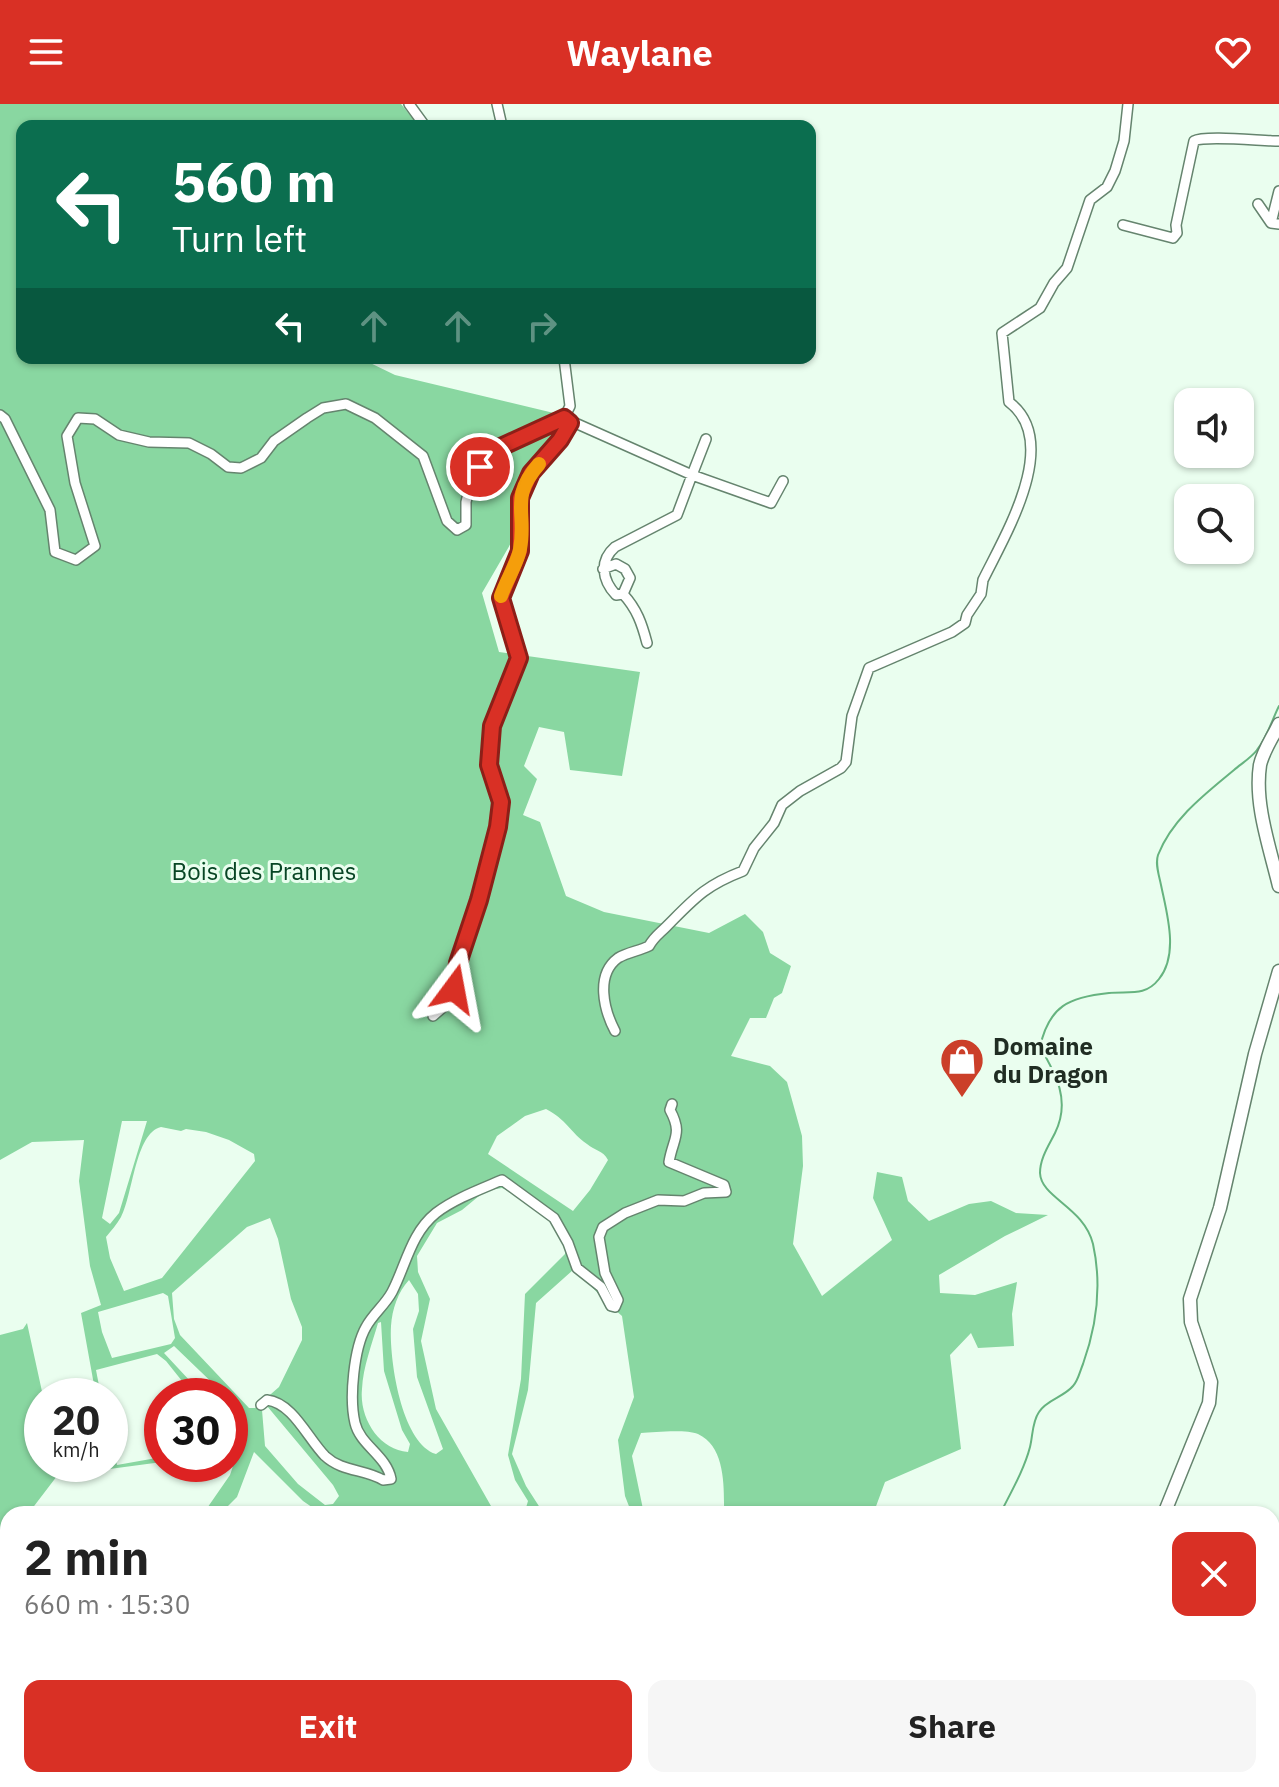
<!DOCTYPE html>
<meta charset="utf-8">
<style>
:root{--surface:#fff;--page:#f6f6f6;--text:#222;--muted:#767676;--accent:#d93025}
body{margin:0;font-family:"IBM Plex Sans",sans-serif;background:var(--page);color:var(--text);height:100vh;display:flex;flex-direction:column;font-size:30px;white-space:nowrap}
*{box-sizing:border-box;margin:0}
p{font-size:26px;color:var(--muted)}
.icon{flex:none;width:44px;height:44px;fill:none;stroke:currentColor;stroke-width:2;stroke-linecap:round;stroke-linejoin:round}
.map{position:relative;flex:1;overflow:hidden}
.drawer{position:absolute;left:0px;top:1402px;width:1280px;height:282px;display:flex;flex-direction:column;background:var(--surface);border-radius:24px 24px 0 0;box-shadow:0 2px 6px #0004}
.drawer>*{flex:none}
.guide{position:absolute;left:16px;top:16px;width:800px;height:244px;border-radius:16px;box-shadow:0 2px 6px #0004;background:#0b6e4f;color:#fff;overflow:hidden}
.buttons{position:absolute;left:1174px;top:284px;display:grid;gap:16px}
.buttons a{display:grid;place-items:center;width:80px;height:80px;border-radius:16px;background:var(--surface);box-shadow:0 2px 6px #0004;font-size:40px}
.speed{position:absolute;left:24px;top:1274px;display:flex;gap:16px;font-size:40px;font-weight:700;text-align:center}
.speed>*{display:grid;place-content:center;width:104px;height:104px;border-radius:50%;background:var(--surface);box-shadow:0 2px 6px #0004;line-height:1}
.speed small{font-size:20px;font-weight:400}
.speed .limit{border:12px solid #d22;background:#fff;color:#111}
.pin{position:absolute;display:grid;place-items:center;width:68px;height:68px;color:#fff;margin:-34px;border:4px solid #fff;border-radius:50%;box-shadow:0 2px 8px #0007}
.me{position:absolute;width:88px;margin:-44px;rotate:13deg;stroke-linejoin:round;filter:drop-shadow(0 0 6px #0008)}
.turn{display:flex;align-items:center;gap:28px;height:168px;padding:0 24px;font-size:36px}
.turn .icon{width:104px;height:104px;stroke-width:2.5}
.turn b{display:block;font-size:56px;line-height:68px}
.lanes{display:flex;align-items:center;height:76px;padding:0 24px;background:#0003;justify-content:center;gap:40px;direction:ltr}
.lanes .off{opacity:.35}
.round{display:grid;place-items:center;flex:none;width:84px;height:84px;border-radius:16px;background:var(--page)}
.overview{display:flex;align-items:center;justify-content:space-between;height:136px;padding:0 24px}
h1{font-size:48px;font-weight:700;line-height:60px}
.cta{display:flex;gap:16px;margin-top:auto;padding:16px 24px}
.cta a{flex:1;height:92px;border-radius:16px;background:var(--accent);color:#fff;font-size:32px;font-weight:700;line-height:92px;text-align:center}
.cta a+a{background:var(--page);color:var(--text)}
header{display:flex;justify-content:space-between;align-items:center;height:104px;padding:0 24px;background:var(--accent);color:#fff;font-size:36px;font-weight:700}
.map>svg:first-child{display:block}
.forest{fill:#89d7a1;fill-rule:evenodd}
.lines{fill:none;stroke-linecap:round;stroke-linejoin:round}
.stream{stroke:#66b37f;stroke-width:2}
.river{stroke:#66b37f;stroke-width:12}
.street-casing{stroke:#65846e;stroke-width:12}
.secondary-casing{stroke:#65846e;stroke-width:15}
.street{stroke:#fff;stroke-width:9}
.secondary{stroke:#fff;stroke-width:12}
.route-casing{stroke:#8d1f18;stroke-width:20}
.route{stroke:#d93025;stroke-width:14}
.slow{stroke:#f59e0b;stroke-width:14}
.labels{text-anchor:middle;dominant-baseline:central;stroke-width:6;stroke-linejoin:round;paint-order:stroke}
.park-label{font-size:24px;fill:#074524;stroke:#eafeef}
.poi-label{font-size:24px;font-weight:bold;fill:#202d23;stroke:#eafeef;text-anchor:start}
</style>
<header><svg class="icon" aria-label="menu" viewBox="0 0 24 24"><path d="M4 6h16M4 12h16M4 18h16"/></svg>Waylane<svg class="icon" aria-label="heart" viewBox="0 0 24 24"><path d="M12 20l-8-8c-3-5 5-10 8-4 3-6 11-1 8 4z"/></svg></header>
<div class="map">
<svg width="1279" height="1683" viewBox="0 0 1279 1683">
<rect width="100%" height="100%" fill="#eafeef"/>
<path class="forest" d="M0,0H401L419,22H22V254H360L395,271L558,310L560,326L529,362L515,432L482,489L499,548L640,568L622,672L570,666L564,628L539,623L524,662L537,675L523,711L540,718L566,792L604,808L709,829L745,810L763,828L770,849L791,862L782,889L774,894L766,914H750L731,952L770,962L787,978L802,1032L803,1062L793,1140L822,1192L892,1136L873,1094L877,1068L902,1073L908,1097L929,1117L969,1100L991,1097L1016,1109L1048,1111L1005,1132L939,1171L940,1189L975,1191L1017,1178L1012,1210L1014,1242L978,1244L971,1229L950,1251L961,1345L885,1378L875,1405L877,1410H724C724,1384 726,1343 698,1330C686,1325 655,1328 641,1329L632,1352L644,1410H632L625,1392L618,1336L634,1293L622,1212C604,1197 591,1180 573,1166L536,1199L528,1286L512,1350L526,1382L544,1410H515L525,1407L528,1397L515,1376L508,1351L521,1275L525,1190L565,1150V1140L551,1117L527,1096L502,1084L485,1087L462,1106L437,1119L417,1152L418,1168L430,1195L421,1237L436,1305L491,1402L512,1410H322L303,1397L254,1348L237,1393L220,1410H203L230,1371L238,1347H230V1320L242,1333L246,1329V1313L230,1296V1292H226L174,1242L164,1249L204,1292H194L166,1257L157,1250L96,1266L101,1292H96L81,1209L101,1201L90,1162L79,1077L84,1036L32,1038L0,1056ZM546,1005C566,1015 570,1028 587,1040C595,1047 603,1046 608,1056L590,1086L573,1107L488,1050L497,1032L525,1012ZM122,1017H147L119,1109L110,1120L102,1114ZM161,1023L181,1027L186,1025L206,1028L229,1036L254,1050L255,1057L162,1174L124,1187L110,1154L106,1133C111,1127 117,1120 121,1113C133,1091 135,1029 161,1023ZM270,1114L278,1135L291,1195L302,1223V1236L279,1283L255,1304H249L180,1231L174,1215L172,1189L247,1123ZM409,1176L418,1190L419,1207L413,1225L417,1273L443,1345L436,1350C401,1339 389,1254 391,1222C392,1205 398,1188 409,1176ZM163,1189L168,1192L175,1234L171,1240L112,1254L102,1228L98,1208ZM381,1218L384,1267L402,1326L410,1340L408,1348C379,1346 359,1314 362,1285C363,1263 372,1240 378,1219ZM267,1302L333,1381L339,1392L333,1400L325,1401L298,1380L265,1342L262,1306Z
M27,1219L43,1292L42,1360H59L60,1363L110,1360V1332L117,1361L162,1353V1358L57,1372L28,1410H8V1608L0,1606V1231L23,1225Z
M1279,1504V1631L1277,1641L1272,1645V1518Z
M197,1676H948L945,1683H201Z
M1021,1676H1201L1147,1683H1012Z"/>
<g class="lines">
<path class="stream" d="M1000,1410C1011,1388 1024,1366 1030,1343C1033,1331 1032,1318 1039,1308C1046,1296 1064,1293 1073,1282C1078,1277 1080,1267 1083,1260C1097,1221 1102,1181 1093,1140C1084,1103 1041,1094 1040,1069C1040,1054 1049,1041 1055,1029C1071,997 1056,970 1040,943C1049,902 1069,893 1109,889C1129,887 1145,893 1159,875C1179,850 1167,810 1161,781C1159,771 1155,760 1158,751C1172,715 1205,690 1234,666C1241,660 1252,653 1257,646C1267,634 1272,616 1279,602
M945,1683L948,1676"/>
<path class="river" d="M1272,1599L1279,1573
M1046,1683L1070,1676"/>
<g class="street-casing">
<path id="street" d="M409,0L425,22
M497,0L502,22
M1258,100L1271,119L1279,120
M1271,119L1279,87
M1123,121L1173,134L1177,129L1176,121L1194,37C1205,31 1261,37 1279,37
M0,311L5,315L50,406L55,448L76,456L95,442L75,379L67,332L78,314L95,315L119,331L149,338L189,339L211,350L228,363L241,364L261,354L274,337L307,314L323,304L346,300L375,314L423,352L447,417L457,426L466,421V398L471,377L492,347L564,314L692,371L677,411L615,443C599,457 602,476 616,491L623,490L630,474L625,465L616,460L603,465
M706,335L692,371L771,399L783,377
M623,490C637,505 642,520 647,539
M433,912L448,899L454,885L458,859L479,796L498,723L501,698L489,661L492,622L519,554L501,494L520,447V394L531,369L560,336L570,319L564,314L570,302L564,254
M615,927C604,906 595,871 618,854C628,848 639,847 649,842C654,833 659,830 666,823C694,795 704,782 743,767L754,744L774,719L782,701L800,687L841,664L846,658L852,612L869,564L952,528L965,519L967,511L981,490L983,476C1005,431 1062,338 1009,298L1002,229L1040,204L1054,179L1067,164L1090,96L1107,83L1115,67L1124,37L1128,0
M261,1301L267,1296C293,1299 308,1335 325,1352C342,1368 365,1365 383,1376L391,1375C387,1352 360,1341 355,1319C349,1294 354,1244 366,1223C373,1210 385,1201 392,1188C406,1161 411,1129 436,1109C454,1095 481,1085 502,1076L554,1114L568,1139L577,1164L601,1183L611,1202L615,1203L618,1196L605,1169L599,1133L603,1123L625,1109L658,1096L684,1097L704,1089L726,1088L724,1081L669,1058C673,1034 683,1030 670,1006L672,1000
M1272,1654L1279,1643
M1272,1662L1277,1683
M1176,1683L1216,1676"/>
</g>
<g class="secondary-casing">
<path id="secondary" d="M1279,620C1273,633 1263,647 1260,661C1254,700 1270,744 1279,782
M1164,1410L1209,1299L1211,1278L1191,1218L1190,1195L1220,1104L1255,950L1279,867
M973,1683L981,1676
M1093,1683L1095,1676"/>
</g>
<use href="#street" class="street"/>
<use href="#secondary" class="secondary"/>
</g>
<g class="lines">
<g class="route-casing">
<path id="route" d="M454,885L458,859L479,796L498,723L501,698L489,661L492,622L519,554L501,494L520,447V394L531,369L560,336L570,319L564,314L492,347L480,363"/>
</g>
<use href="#route" class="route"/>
<path class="slow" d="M501,492C506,477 518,458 520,445C527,408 509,394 539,360"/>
</g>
<defs>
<g id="shop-pin" transform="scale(2.3)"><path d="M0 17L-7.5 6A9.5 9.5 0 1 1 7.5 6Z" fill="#cb3f29" stroke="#eafeef"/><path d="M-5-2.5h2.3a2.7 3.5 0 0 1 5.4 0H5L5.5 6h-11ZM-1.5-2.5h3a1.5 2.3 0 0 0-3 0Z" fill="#fff"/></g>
</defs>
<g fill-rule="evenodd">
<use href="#shop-pin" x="962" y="956"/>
</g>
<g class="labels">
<g class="park-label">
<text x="264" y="767">Bois des Prannes</text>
</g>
<g class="poi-label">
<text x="993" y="942">Domaine<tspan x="993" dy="28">du Dragon</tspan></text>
</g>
</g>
</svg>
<div class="buttons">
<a><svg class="icon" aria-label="sound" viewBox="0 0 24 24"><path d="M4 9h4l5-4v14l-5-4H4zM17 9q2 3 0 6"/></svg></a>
<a><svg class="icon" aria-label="search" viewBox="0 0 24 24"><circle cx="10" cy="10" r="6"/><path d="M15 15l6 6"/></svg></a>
</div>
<div class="speed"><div>20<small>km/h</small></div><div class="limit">30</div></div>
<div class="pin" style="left:480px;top:363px;background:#d93025"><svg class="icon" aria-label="arrive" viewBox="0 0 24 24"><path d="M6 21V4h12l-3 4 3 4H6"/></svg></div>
<svg class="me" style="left:454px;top:885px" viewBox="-20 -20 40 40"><path d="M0-17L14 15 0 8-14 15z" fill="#d93025" stroke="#fff" stroke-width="4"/></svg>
<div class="guide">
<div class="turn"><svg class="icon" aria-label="left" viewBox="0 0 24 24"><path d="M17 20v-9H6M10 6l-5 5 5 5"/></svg><div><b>560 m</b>Turn left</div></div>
<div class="lanes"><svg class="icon" aria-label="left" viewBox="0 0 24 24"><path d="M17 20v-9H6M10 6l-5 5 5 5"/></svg><svg class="icon off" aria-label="ahead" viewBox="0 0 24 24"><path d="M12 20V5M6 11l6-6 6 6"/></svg><svg class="icon off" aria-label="ahead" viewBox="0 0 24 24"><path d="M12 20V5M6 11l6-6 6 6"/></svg><svg class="icon off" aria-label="right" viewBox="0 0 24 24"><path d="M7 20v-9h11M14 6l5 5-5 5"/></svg></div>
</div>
<section class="drawer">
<div class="overview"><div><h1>2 min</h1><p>660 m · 15:30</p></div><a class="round" style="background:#d93025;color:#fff"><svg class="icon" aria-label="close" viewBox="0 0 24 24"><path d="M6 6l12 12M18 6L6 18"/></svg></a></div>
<div class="cta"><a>Exit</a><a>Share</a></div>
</section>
</div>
